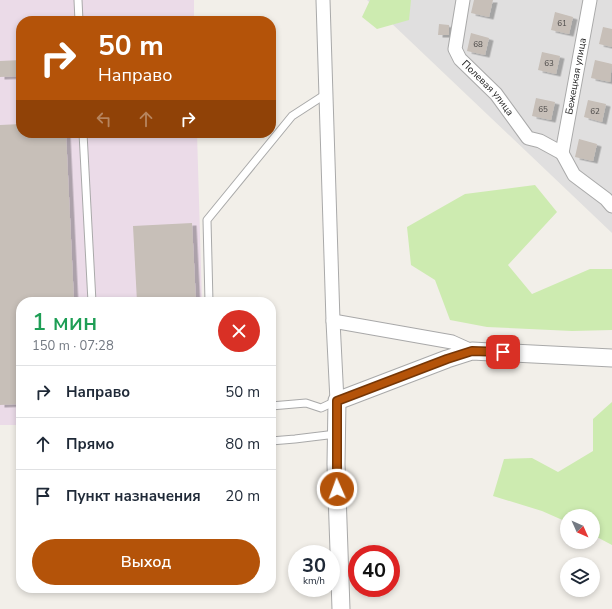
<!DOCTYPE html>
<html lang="ru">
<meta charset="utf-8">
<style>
:root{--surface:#fff;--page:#f2f2f3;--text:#1f2937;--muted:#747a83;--line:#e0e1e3;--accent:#b45309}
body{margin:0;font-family:"Nunito Sans",sans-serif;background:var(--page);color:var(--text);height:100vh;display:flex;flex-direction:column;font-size:15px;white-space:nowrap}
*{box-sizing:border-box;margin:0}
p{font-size:13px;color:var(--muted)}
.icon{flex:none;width:22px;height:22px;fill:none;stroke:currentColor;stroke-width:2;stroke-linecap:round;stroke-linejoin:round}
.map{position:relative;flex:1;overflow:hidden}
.sheet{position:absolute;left:16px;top:297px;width:260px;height:296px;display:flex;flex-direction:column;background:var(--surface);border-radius:16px;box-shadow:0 2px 6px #0003}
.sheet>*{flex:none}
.guide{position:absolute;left:16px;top:16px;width:260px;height:122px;border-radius:16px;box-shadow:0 2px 6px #0003;background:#b45309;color:#fff;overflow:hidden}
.needle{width:26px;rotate:135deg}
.controls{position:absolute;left:560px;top:509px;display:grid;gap:8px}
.controls a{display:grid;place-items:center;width:40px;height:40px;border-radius:50%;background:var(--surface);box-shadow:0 2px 6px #0003;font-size:20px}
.speed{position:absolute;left:288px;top:545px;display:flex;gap:8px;font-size:20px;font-weight:700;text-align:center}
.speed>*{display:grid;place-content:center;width:52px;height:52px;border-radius:50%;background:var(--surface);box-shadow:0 2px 6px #0003;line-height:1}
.speed small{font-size:10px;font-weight:400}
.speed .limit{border:6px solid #d22;background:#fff;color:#111}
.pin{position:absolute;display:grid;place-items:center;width:34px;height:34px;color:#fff;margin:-17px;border-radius:8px;box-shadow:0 2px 6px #0006}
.me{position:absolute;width:44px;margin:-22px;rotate:358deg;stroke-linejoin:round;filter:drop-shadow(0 0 3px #0008)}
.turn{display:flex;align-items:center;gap:14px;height:84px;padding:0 16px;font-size:18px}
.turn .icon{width:52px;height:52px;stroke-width:2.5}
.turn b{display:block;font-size:28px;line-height:34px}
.lanes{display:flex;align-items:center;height:38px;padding:0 16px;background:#0003;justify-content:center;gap:20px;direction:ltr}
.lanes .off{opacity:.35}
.round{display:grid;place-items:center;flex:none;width:42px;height:42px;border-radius:21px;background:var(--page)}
.overview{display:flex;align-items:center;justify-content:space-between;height:68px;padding:0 16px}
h1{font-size:24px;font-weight:600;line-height:30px;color:#1e9e55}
.cta{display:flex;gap:8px;margin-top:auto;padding:8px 16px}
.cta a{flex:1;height:46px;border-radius:24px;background:var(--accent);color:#fff;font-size:16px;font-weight:600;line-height:46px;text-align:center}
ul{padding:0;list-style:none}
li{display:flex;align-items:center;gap:12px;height:52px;padding:0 16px;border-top:1px solid var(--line)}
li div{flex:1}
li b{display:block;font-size:15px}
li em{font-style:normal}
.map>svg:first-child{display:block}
.residential{fill:#e0dfdf}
.industrial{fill:#ebdbe8}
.grass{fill:#cdebb0}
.building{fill:#c7bfb8;filter:url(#shadow)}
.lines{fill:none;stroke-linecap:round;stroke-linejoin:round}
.service-casing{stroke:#a9a9a9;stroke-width:9}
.minor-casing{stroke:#a9a9a9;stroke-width:15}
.tertiary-casing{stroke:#a9a9a9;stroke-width:19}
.service{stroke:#fff;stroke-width:7}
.minor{stroke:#fff;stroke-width:13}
.tertiary{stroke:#fff;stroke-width:17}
.route-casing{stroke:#753606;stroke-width:10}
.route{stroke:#b45309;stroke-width:7}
.labels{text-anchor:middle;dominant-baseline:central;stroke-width:4;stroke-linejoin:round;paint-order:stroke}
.number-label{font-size:8px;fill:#4b4948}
.street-label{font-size:10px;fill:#222;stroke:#fff}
</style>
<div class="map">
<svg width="612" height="609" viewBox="0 0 612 609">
<defs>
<filter id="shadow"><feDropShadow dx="4.5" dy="2.5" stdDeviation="0" flood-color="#0004"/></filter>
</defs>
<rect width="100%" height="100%" fill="#f2efe9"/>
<path class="residential" d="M367,0H612V233Z"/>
<path class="industrial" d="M0,0H194V21H21V133H197L202,302H21V425H0Z"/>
<path class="grass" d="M370,0H411L409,20L377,29L362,17Z
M535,185L557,212L508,265L532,294L590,269H612V330L572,331L487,327L450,320L435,280L411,265L407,227L465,194Z
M612,402V545L593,535V516H567V522L542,511L493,496L504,459L532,458L558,472L593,451V419Z"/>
<path class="building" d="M474,0H493L489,17L471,13Z
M555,12L573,17L569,34L551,30Z
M439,24L449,25V35H438Z
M603,27L612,29V47L599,44Z
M471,33L489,38L485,55L467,51Z
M542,52L560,56L556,74L538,70Z
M21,60V76L0,77V61Z
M595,60L612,64L610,82L591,78Z
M536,98L555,102L551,120L532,116Z
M588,100L606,104L602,122L584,117Z
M21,124V133H66L74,302H21V404L0,405V125Z
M579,139L597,144L593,161L575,157Z
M192,223L196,302H137L133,226Z"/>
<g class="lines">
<g class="service-casing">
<path id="service" d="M78,0L79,21
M83,133L92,302
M209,302L207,220L292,116L326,94
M271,406L306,403L321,408L336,401
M271,441L295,439L336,434"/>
</g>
<g class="minor-casing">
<g id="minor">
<path d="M323,0L333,321L337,401"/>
<path id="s1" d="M463,0L455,49L460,59L496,94L528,138L540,141L562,153"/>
<path id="s2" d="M562,153L590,0"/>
<path d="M562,153L574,175L606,199L612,206"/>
<path d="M333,321L452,342L472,351"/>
</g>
</g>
<g class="tertiary-casing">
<path id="tertiary" d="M341,609L336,464L337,401L447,359L472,351L612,358"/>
</g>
<use href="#service" class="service"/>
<use href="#minor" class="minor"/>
<use href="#tertiary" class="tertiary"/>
</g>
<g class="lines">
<g class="route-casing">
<path id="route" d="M337,489V401L447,359L472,351L503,352"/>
</g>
<use href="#route" class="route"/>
</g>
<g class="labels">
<g class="number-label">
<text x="562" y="23">61</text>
<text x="478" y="44">68</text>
<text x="549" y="63">63</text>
<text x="543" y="109">65</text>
<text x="595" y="111">62</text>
</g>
<g class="street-label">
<text stroke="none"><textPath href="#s2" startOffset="78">Бежецкая улица</textPath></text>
<text stroke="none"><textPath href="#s1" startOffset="101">Полевая улица</textPath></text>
</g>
</g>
</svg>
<div class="controls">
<a><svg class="needle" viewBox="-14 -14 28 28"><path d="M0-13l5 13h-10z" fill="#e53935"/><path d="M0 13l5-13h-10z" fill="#747a83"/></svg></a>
<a><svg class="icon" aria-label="layers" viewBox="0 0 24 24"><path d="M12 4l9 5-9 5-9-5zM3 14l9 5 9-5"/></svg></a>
</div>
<div class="speed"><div>30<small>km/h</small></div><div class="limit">40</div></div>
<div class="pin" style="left:503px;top:352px;background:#d93025"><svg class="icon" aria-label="arrive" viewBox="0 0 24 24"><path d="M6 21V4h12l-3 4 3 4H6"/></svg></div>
<svg class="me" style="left:337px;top:489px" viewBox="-20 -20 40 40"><circle r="17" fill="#b45309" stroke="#fff" stroke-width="3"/><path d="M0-11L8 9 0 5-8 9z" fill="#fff"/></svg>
<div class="guide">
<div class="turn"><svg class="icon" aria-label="right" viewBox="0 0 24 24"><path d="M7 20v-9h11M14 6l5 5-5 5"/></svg><div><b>50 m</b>Направо</div></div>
<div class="lanes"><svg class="icon off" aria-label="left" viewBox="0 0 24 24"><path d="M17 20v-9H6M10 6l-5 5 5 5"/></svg><svg class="icon off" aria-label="ahead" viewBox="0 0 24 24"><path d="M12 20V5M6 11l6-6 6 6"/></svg><svg class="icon" aria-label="right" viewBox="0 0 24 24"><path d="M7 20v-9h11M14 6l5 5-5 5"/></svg></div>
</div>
<section class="sheet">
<div class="overview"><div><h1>1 мин</h1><p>150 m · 07:28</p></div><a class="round" style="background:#d93025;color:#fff"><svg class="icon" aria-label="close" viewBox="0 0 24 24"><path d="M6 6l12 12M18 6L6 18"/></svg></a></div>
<ul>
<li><svg class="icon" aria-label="right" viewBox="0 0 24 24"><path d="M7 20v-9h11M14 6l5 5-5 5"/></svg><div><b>Направо</b></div><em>50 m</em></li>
<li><svg class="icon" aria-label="ahead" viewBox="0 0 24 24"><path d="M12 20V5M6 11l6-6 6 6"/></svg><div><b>Прямо</b></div><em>80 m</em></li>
<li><svg class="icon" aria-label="arrive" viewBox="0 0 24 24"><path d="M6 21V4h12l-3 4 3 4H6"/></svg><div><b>Пункт назначения</b></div><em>20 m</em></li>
</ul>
<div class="cta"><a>Выход</a></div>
</section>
</div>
